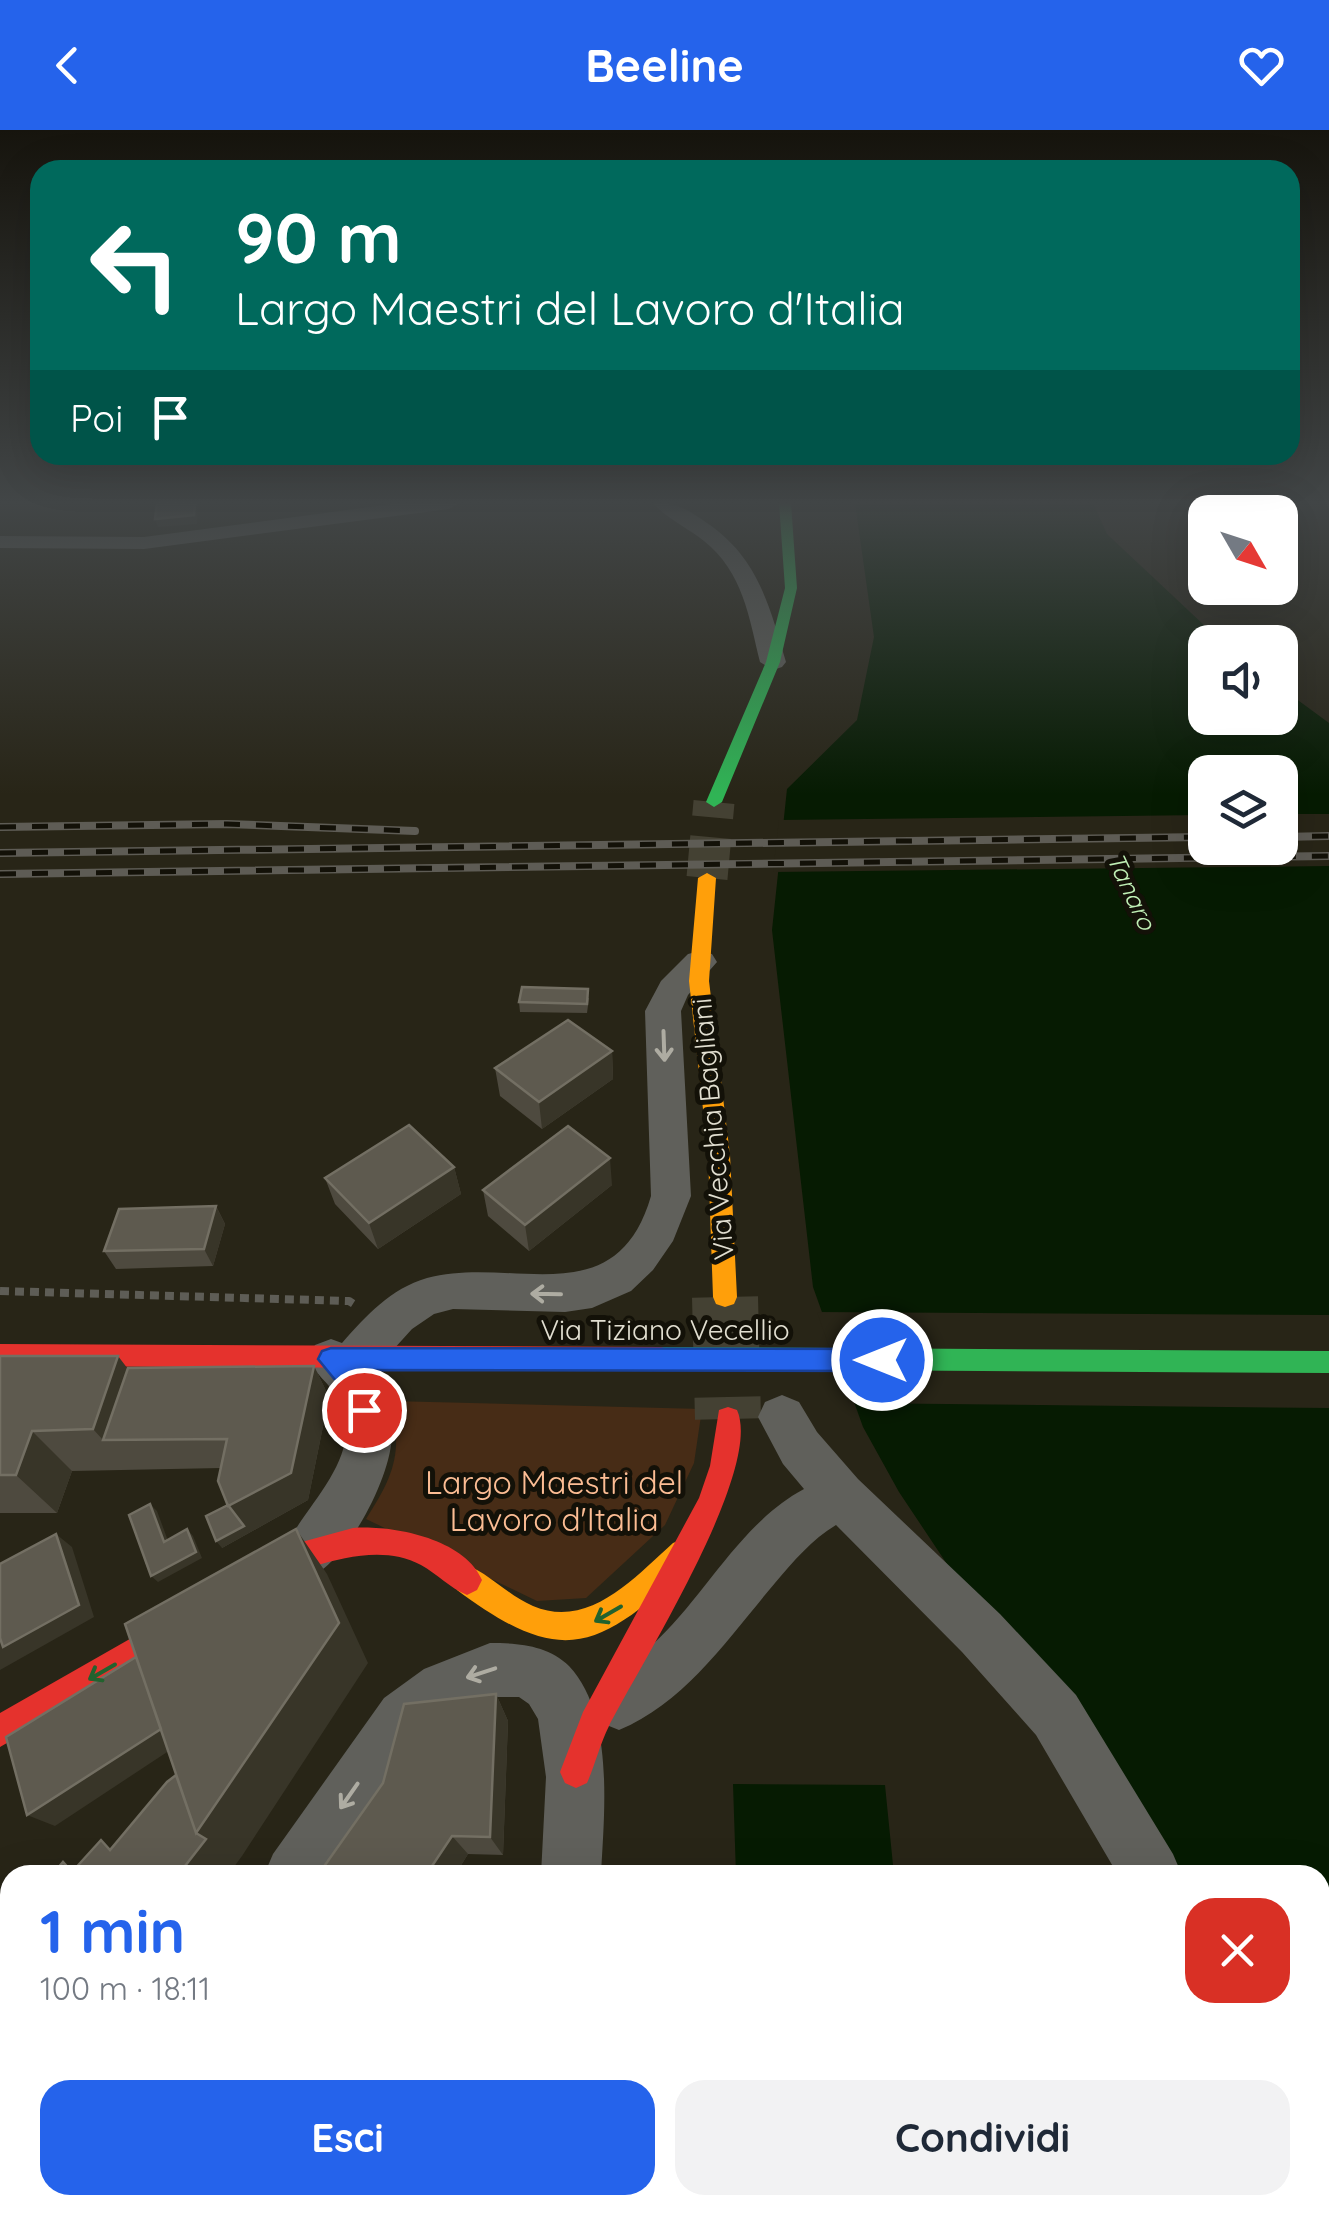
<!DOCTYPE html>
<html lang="it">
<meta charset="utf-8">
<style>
:root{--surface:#fff;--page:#f2f2f3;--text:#1f2937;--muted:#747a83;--accent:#2563eb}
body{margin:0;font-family:Quicksand,sans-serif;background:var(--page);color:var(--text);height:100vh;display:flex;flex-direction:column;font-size:38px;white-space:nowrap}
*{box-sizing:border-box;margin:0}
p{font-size:32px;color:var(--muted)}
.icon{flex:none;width:55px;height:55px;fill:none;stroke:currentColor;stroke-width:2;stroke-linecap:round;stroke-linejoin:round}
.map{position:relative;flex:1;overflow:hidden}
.side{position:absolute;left:0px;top:1735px;width:1330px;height:350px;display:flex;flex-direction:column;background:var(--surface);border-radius:30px 30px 0 0;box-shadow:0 10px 40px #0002}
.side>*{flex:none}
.hud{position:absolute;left:30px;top:30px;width:1270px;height:305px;border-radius:30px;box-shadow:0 10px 40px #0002;background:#00695c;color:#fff;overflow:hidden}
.needle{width:65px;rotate:129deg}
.fabs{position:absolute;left:1188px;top:365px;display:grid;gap:20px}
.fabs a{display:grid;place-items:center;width:110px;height:110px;border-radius:20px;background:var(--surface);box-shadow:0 10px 40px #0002;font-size:50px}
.pin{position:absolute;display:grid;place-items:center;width:85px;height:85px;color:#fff;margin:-42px;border:5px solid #fff;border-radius:50%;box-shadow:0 2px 10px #0007}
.me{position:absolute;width:110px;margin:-55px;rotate:270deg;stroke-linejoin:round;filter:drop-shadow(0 0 8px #0008)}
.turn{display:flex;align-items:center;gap:35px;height:210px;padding:0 40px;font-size:45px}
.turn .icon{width:130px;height:130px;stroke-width:2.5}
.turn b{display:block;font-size:70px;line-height:85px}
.then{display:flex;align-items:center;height:95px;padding:0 40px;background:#0003;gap:20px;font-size:38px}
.round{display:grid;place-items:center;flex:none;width:105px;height:105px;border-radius:30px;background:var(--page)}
.overview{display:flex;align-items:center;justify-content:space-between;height:170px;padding:0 40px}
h1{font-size:60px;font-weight:800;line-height:75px;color:var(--accent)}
.cta{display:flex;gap:20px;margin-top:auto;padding:20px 40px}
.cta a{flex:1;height:115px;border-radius:30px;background:var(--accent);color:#fff;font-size:40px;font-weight:800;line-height:115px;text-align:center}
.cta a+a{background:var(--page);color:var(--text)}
header{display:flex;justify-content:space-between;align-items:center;height:130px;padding:0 40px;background:var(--accent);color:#fff;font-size:45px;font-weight:800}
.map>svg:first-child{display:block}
.green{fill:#472c16}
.water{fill:#061b02;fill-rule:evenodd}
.pier{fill:#282517}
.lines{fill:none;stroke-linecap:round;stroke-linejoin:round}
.secondary-tunnel-far1{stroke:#444133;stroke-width:41;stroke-dasharray:41 20;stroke-linecap:butt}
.secondary-tunnel{stroke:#444133;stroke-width:66;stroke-dasharray:66 34;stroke-linecap:butt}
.path{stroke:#5e5d56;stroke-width:8;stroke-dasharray:9 6;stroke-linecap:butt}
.street{fill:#60605b;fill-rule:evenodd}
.fast{fill:#30b455;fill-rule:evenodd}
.slow{fill:#ff9f0a;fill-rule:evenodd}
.jam{fill:#e5322d;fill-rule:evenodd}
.rail-casing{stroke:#5e5c55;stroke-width:8}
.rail{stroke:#131108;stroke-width:5;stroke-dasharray:16;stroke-linecap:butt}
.wall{fill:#4e4a3f}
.shaded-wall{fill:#383528}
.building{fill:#5e5a4f;stroke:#736f63;stroke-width:2.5}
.oneway{stroke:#aeaca2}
.oneway2{stroke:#22622e}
.route{fill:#2563eb;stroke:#184099;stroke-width:2.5}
.labels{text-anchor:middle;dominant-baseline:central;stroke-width:10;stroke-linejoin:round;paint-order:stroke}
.far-water-label{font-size:25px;font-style:italic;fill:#c0f0b6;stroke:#131108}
.street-label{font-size:28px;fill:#e2dfd1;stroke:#131108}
.near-park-label{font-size:32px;fill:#fcbd94;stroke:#131108}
</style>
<header><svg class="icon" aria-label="back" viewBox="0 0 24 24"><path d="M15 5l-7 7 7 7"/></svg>Beeline<svg class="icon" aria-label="heart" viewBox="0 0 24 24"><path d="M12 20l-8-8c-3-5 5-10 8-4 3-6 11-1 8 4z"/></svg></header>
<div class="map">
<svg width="1329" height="2085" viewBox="0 0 1329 2085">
<rect width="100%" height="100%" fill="#282517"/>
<path class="green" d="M391,1271L702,1279L694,1333L665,1395L586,1468L537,1471L366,1389C394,1345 403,1323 391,1271Z"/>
<path class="water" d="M855,373H1093L1107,404L1222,512H1205V588H1280V557L1329,593V2085H1279L1276,2075H1320V1745H1171L973,1473L899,1362L863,1297L813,1157L772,800L787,659L857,590L874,507ZM1205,642H1280V718H1205Z
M733,1654L885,1655L894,1745H736Z
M740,2075H932L933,2085H740Z"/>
<path class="pier" d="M1280,684H1329V736L773,742L779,690L1205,685V718H1280Z
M817,1182L1329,1185V1278L849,1273Z"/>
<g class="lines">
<path class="secondary-tunnel-far1" d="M707,748L714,672"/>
<path class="secondary-tunnel" d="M725,1167L728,1289"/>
<path class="path" d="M0,1161L349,1171L357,1176"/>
<path class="street" d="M400,373H459L449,379L144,419L0,418V406L144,407Z
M653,373C680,373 688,380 710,395C759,430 770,478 786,532L782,537L773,540L760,532C749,487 743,442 704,411C688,398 667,389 653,373Z
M700,821L712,824L717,832L688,865L681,881L691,1066L673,1111L653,1140L631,1161L592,1178L565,1182L453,1179L434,1184L412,1199L373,1242C383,1261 391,1281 392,1302C393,1345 347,1433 308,1448L290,1441L282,1423C302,1377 371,1323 337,1267C328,1252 316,1245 308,1229L315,1215L331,1209L342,1213C367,1185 390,1159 427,1148C512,1125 616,1187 651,1066L645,881L661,851L688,824Z
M782,1265L799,1272L817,1302L858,1349L1000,1484L1076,1565L1173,1724L1182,1745H1118L1036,1605L962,1522L836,1395C812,1409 793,1432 775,1453C729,1507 686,1572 619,1600L599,1592L591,1572C603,1543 629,1535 652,1515C705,1467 740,1393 804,1359L783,1334L758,1287L765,1272Z
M490,1513C517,1513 548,1515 569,1536C615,1585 604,1684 601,1745H541L546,1647L538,1589L529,1574L519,1567H490L463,1577L424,1608L330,1745H264L273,1724L384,1568L424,1539Z
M24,2075H97L93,2085H20Z
M520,2075H590V2085H520Z
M1219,2075H1289L1291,2085H1221Z"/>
<path class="fast" d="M779,373H791L797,458L780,532L722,672L714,677L706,672L766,532L785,458Z
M661,1217L1329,1221V1243L661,1239L652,1236L648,1228L652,1220Z"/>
<path class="slow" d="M707,743L716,748L709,851L730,1025L737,1167L734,1174L725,1177L716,1174L713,1167L708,1025L689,851L698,748Z
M683,1409L693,1413L697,1423L693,1433C600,1518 565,1541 457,1460L452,1450L457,1440L467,1435C491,1445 509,1466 533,1476C589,1500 635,1447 673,1413Z"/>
<path class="jam" d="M0,1214L661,1217L670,1220L674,1228L670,1236L661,1239L0,1236Z
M728,1277L737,1280C764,1340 640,1535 609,1596C600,1614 595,1635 587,1653L576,1658L565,1653L560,1642L583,1582L699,1368L710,1336L719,1280Z
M353,1398C393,1395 465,1409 482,1450L477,1460L467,1465C450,1458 437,1444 421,1435C388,1417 348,1426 314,1436L0,1617V1583L298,1413Z"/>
<g class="rail-casing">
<path id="rail" d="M0,697L227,694L415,701
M1280,707L1329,706
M0,723L1205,707
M0,744L1329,726"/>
</g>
<use href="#rail" class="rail"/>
</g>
<path class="wall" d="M589,868L587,883L520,882L519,872Z
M612,921L613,949L542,999L500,966L495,938Z
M454,1037L461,1064L378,1119L335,1074L325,1048Z
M612,1055L529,1121L488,1086L483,1060Z
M216,1076L225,1094L213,1136L116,1139L104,1121Z
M0,1226L128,1238L314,1236L329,1267L308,1370L222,1418L228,1375L221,1338L72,1341L57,1383H0Z
M496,1564L508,1591L503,1725L468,1724L455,1745H318Z"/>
<path class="shaded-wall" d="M195,373H198L197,394L158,397L155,389Z
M612,921L613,949L542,999L539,972Z
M610,1028L612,1055L529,1121L525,1095Z
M454,1037L461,1064L378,1119L369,1093Z
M216,1076L225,1094L213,1136L204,1119Z
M118,1226L151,1269L103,1310L93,1299Z
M314,1236L329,1267L308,1370L222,1418L216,1411L228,1376Z
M32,1301L72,1341L57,1383L16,1345Z
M150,1374L157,1381L171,1419L164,1412Z
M187,1399L193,1406L202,1428L158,1452L151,1446Z
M296,1399L327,1444L368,1533L242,1726L228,1745H178L196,1703Z
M56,1404L72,1417L94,1487L0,1540V1456Z
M173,1534L199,1601L55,1696L27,1685Z
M496,1564L508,1591L503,1725L490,1707Z
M452,1706L468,1724L455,1745H426Z
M10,1885V1894L0,1902V1893Z
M10,2023V2037L0,2050V2036Z
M211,2075H244L237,2085H204Z"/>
<path class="building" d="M157,373H195L194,385L155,389Z
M522,857L588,859L587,874L519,872Z
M568,890L612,921L539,972L495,938Z
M409,995L454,1037L369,1093L325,1048Z
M568,996L610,1028L525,1095L483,1060Z
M216,1076L204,1119L104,1121L119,1079Z
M0,1226H118L93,1299L32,1301L16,1345H0Z
M314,1236L291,1343L228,1376L218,1351L227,1309L103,1310L128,1238Z
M150,1374L164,1412L187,1399L196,1422L151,1446L129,1385Z
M228,1375L244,1396L216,1411L206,1386Z
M296,1399L339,1493L196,1703L125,1494Z
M56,1404L79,1475L3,1517L0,1508V1434Z
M136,1527L161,1599L27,1685L6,1607Z
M496,1564L490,1707L452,1706L426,1745H318L383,1653L404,1574Z
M176,1645L196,1703L206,1709L178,1745H52L63,1732L72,1742L101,1710L110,1720L167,1652Z
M10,1792V1908L0,1872V1804Z
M0,1872L5,1889L0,1893Z
M10,1918V2023L0,2036V1931Z
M87,2075H211L204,2085H80Z
M387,2075H468L467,2085H399Z"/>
<defs><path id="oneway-shaft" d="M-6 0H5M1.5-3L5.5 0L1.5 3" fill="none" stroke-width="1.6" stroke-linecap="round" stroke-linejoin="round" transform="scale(2.5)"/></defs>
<g class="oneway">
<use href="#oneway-shaft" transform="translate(664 916) rotate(88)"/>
<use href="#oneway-shaft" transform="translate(546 1164) rotate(-179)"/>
<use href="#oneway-shaft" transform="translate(481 1543) rotate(162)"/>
<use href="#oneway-shaft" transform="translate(349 1666) rotate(125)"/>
</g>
<g class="oneway2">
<use href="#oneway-shaft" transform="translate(608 1484) rotate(150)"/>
<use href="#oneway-shaft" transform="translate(102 1542) rotate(150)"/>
</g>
<linearGradient id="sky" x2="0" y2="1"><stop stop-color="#16140d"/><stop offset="0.56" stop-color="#424647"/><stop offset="1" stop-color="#424647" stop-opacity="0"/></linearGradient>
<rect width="1329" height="665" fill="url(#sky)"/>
<path class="route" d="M331,1218L882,1219L891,1222L895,1230L891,1238L882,1241L359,1240L370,1256L377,1280L373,1289L364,1292L354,1289L345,1262L318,1229L322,1221Z"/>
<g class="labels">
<g class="far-water-label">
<text transform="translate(1132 761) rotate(65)">Tanaro</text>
</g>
<g class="street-label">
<text transform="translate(712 999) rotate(-95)">Via Vecchia Bagliani</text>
<text x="665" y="1199">Via Tiziano Vecellio</text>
</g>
<g class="near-park-label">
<text x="554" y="1352">Largo Maestri del<tspan x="554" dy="37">Lavoro d'Italia</tspan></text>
</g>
</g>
</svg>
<div class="fabs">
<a><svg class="needle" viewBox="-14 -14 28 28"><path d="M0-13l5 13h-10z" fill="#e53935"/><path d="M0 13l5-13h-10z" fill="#747a83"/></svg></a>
<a><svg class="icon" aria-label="sound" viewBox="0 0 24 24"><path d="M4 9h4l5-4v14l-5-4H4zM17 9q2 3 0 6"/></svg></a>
<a><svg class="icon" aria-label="layers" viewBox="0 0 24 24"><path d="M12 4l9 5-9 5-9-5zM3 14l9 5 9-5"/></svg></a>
</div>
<div class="pin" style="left:364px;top:1280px;background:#d93025"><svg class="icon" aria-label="arrive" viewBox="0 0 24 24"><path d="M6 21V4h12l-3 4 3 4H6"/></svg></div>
<svg class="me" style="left:882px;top:1230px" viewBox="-20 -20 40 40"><circle r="17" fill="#2563eb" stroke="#fff" stroke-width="3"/><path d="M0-11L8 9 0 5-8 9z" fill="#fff"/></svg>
<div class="hud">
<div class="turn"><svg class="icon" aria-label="left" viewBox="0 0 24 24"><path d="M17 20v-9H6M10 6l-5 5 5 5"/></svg><div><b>90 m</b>Largo Maestri del Lavoro d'Italia</div></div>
<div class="then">Poi<svg class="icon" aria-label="arrive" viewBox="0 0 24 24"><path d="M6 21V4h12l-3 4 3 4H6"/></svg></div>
</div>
<section class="side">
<div class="overview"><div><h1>1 min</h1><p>100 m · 18:11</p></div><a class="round" style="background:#d93025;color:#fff"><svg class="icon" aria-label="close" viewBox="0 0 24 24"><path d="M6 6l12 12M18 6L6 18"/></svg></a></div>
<div class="cta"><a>Esci</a><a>Condividi</a></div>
</section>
</div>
